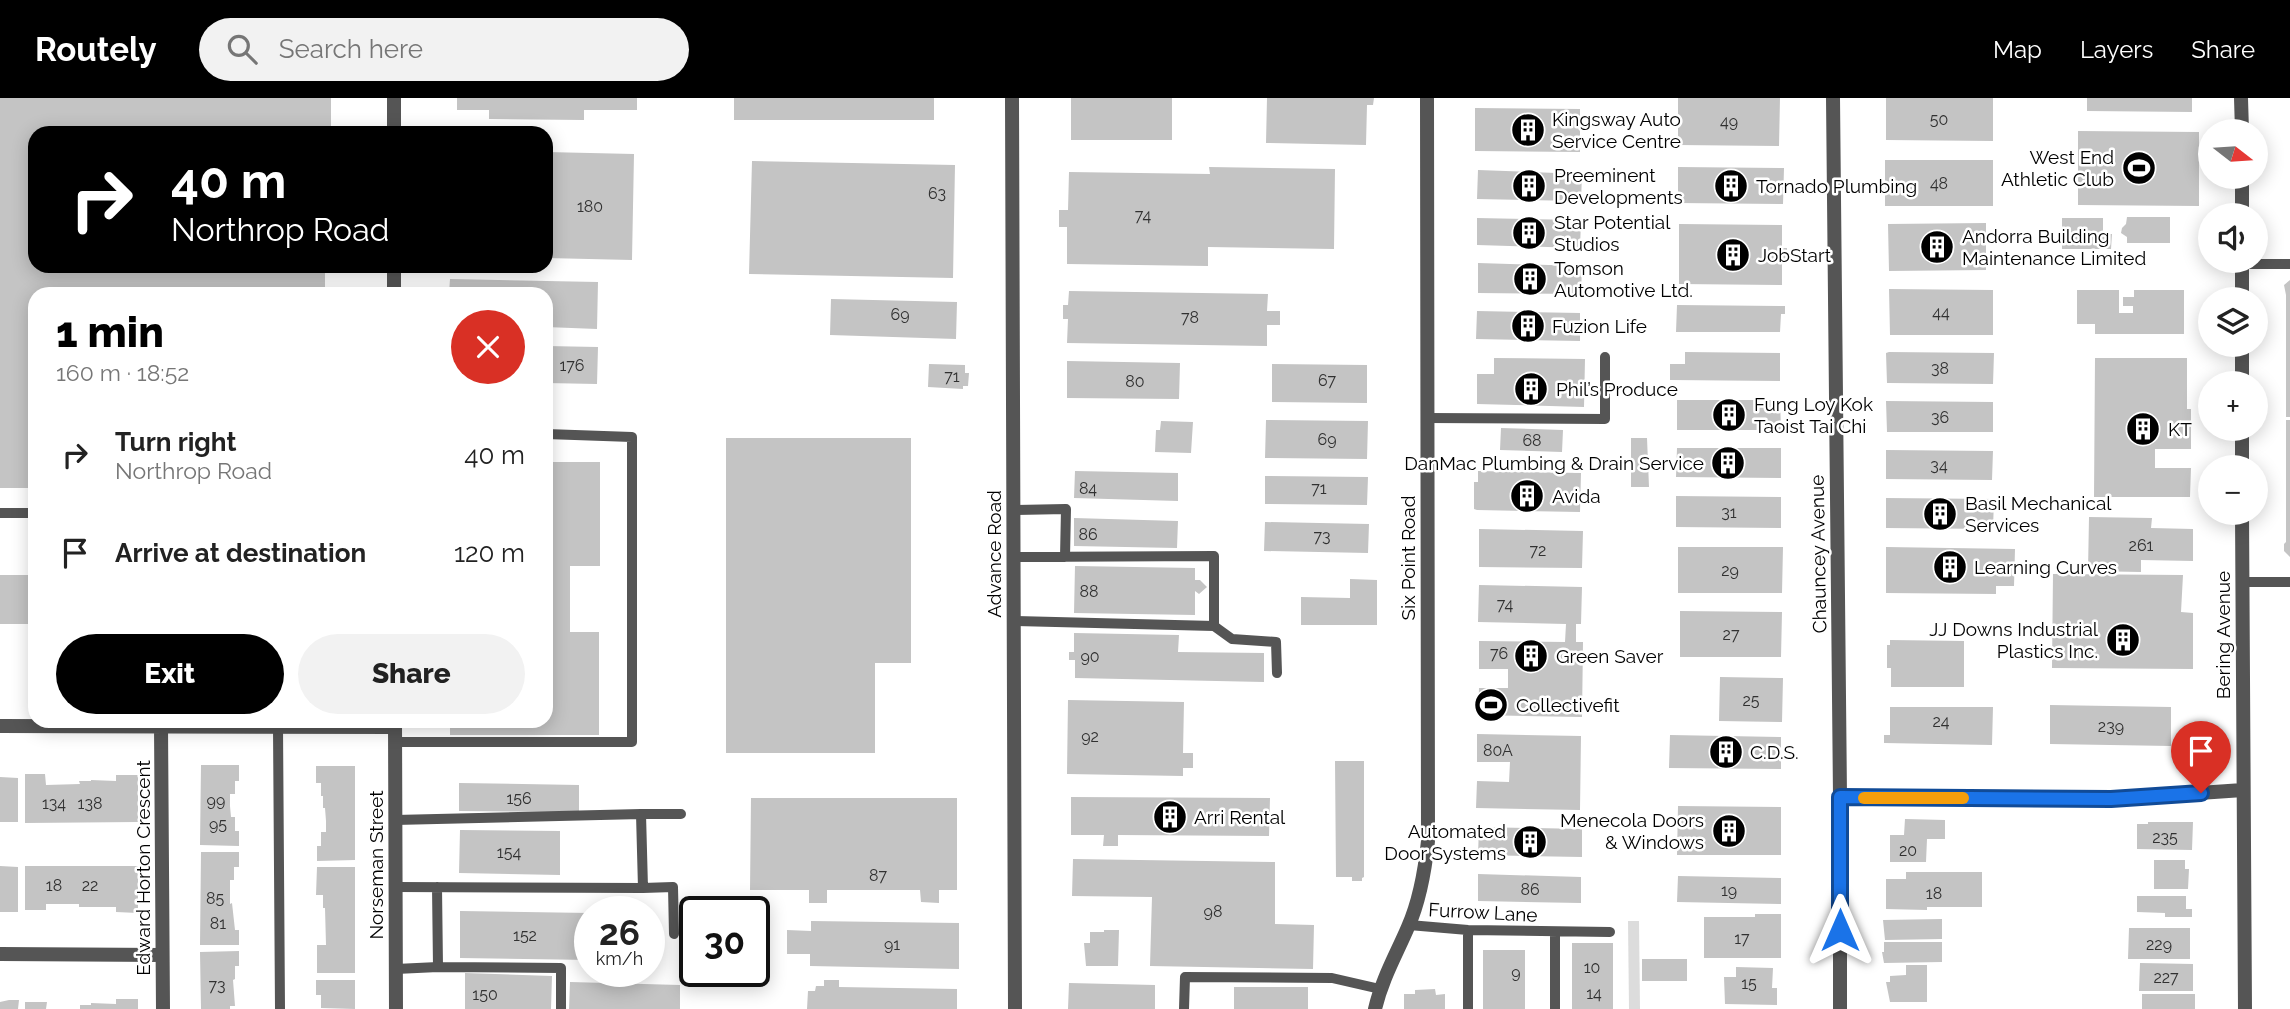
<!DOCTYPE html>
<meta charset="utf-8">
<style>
:root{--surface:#fff;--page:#f2f2f2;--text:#222;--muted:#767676;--accent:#000}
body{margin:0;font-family:Raleway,sans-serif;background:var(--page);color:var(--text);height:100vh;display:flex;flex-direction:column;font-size:26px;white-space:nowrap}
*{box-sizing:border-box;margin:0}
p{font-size:23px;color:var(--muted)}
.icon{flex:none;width:38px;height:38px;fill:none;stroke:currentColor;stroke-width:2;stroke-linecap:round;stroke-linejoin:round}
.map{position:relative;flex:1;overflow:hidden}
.side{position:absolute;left:28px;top:189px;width:525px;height:441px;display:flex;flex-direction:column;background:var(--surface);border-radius:21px;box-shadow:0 4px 18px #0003}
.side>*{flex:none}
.hud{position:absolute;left:28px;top:28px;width:525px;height:147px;border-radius:21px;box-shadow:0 4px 18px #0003;background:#000;color:#fff;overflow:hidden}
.needle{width:46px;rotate:107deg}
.controls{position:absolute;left:2198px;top:21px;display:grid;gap:14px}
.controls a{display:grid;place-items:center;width:70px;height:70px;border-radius:50%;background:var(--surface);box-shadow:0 4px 18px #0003;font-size:35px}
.speed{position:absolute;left:574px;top:798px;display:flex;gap:14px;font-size:35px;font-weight:700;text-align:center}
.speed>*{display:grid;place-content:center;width:91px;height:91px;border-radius:50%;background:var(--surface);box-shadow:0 4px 18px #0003;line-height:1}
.speed small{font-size:18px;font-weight:400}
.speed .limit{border:4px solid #111;border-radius:10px;background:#fff;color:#111}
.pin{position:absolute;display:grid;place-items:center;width:60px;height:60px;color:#fff;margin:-72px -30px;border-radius:50% 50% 50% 0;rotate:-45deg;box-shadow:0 0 7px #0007}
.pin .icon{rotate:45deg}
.me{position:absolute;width:77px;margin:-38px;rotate:0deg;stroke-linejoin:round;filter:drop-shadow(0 0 5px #0008)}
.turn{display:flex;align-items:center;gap:24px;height:147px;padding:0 28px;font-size:32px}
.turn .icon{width:91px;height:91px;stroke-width:2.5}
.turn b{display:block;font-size:49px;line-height:60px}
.round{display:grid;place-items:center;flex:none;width:74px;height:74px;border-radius:37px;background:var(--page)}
.overview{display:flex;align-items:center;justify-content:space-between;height:119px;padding:0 28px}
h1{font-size:42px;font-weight:800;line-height:52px;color:var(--accent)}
.cta{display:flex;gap:14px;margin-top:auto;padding:14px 28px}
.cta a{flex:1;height:80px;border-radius:42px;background:var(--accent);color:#fff;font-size:28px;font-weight:800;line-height:80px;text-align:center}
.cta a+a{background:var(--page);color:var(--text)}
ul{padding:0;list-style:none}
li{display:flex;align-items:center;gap:21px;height:98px;padding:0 28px}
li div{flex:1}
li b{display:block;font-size:26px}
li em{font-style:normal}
header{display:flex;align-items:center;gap:42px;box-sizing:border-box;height:98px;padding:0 35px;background:var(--accent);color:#fff}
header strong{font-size:33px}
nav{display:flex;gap:38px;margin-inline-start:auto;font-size:24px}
.search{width:490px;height:63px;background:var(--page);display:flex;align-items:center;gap:18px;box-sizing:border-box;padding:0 24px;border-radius:38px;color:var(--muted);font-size:26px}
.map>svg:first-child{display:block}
.green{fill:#dcdcdc}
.building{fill:#c4c4c4}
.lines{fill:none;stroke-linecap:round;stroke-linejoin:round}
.service{stroke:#555;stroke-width:10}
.minor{stroke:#555;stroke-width:14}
.tertiary{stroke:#555;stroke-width:14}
.route-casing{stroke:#114b97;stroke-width:18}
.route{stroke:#1a73e8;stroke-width:12}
.slow{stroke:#f59e0b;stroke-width:12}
.labels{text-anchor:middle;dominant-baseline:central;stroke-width:5;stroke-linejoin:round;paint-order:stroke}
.number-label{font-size:16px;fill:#313131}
.poi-label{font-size:19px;fill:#000;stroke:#fff;text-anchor:start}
.street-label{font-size:19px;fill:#000;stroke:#fff}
</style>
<header>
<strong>Routely</strong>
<div class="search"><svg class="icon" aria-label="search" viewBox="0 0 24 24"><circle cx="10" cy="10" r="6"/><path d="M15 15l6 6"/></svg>Search here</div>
<nav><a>Map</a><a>Layers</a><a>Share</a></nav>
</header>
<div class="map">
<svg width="2290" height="911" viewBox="0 0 2290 911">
<rect width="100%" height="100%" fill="#fff"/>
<path class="green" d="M1628,823H1639L1640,911H1629Z"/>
<path class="building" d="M0,0H331V35H35V168H325V191L260,192V196H35V390H0Z
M457,0H637V12H584V22L489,21V12H457Z
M734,0H934V22H734Z
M1071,0H1172V42H1071Z
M1267,0H1374L1373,7H1367L1366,47L1266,45Z
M1678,0H1780L1779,48L1678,47Z
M1886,0H1993V43L1886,42Z
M2087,0H2192V14L2087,13Z
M1475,10L1580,11V54L1475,53Z
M2078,33L2199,34V108L2078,107Z
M546,54L634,56L632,162L546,160Z
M1885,62H1993V108H1885Z
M752,63L955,67L953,180L749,176Z
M1209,69L1335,71L1334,151L1208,149V168L1067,166V129H1059V112H1068L1069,74L1210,76Z
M1678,69L1784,70L1783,106L1678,105Z
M1478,72L1582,76L1581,103L1477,101Z
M2127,119H2170V145H2127V139L2121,135L2122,130L2126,126Z
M1477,120L1581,122L1580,150L1477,147Z
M2062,120H2103V136H2112L2111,151H2062Z
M1986,125V172L1889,173L1888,126Z
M1679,126L1782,127V150H1787V164H1782V187L1679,186Z
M1478,165L1582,168L1581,196L1478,195Z
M450,181L598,184L597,231L546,229V196H449Z
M2290,182V319H2286V197L2284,187Z
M1889,191L1993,192V237H1890Z
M2077,192H2119V215H2133V208H2123V199H2134V192H2184V236H2095V226H2077Z
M1069,193L1268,196L1267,213H1280V227H1267V248L1067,245L1068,221H1063V207H1068Z
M831,201L957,204L956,241L830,237Z
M1677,207L1785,208V216H1781L1780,234H1676Z
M1477,213L1580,215V243L1476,241Z
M546,248L598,249L597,286L546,285Z
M1685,254L1780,255V283L1670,282V266H1685Z
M1889,254L1994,255L1993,286L1889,285H1887L1886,255Z
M1494,260L1585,261L1584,309L1477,306V276H1494Z
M2095,260H2187V311H2191V351H2155V370H2191L2190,399H2094Z
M1067,263L1180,265L1179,301L1067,300Z
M929,266L965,267V275H969L968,288H963V291L928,289Z
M1272,266L1367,267V305L1272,304Z
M1677,302H1780L1781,332H1677Z
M1886,303L1993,304V334H1887Z
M1266,322L1368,323L1367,361L1265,360Z
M2286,322H2290V459L2284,453V446L2286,444Z
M1161,323L1193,324L1191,355L1155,354L1156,332H1160Z
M1501,330L1563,332L1562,354L1500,352Z
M726,340H911V565H875V655H726Z
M1631,340H1647L1649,389H1631Z
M1677,350H1781V380L1676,379Z
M1886,352L1993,353L1992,382L1886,381Z
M546,364H600V468H570V534H599V637H450V623H546Z
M1075,373L1178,375V403L1074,400Z
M1478,373L1581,375L1580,414L1477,412L1474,411V384H1478Z
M1265,378L1368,379L1367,407L1265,406Z
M1676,398L1781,399V430L1676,429Z
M1886,400L1994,401L1993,431L1886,430Z
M2089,419L2152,420L2151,430L2193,431V463L2141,462V474L2088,473Z
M1074,420L1178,423L1177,450L1074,448Z
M1265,424L1369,426L1368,455L1264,453Z
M1479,431L1583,433L1582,470L1479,469Z
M1678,449H1783L1782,495H1678Z
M1886,449L2015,451L2014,488H1996V496L1886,495Z
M1075,468L1195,470V482H1200L1207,489L1199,496L1195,493V517L1074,515Z
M2053,476L2183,477L2181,514L2193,515V571L2052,570Z
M0,477H35V526H0Z
M1350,481L1377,482V527H1301V499L1350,500Z
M1479,487L1582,489L1581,526H1576V544H1583L1582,619L1478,617L1479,590H1508V571H1479V543L1565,544L1566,526L1478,524Z
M1680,513L1782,514L1781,559H1680Z
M1074,535L1179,537L1178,554L1264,555V584L1075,580V562H1069V554H1074Z
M1890,542L1964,543V589H1891V570H1887V547H1890Z
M1720,579L1783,580L1782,624L1719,623Z
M1068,602L1184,604L1183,655H1193V670H1183V678L1067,676Z
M2050,607L2171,609V648L2050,646Z
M1890,609H1993L1992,647L1884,645V637H1890Z
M1477,636L1581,638L1580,712L1476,710L1477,683L1509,684L1510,664H1477Z
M1670,637L1781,639V671L1669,670Z
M1335,663H1364V779L1362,780V783H1352V779H1336Z
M201,667H239V683H235V696H230V708L231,719H235V733H239V748L200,747Z
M316,668H355V762L317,763V748H321V734H326V723L325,710H323V698H321V685H316Z
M25,676H45L46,687L80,686L79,683H91V682L116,683V677H138V724L25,725Z
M0,679L18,680V724H0Z
M459,685L579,687V714L459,713Z
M1071,699L1270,700L1269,738L1118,737V748H1103L1104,737H1071Z
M751,700H957V792H939V805L921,804L920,792H827V805H809V792H750Z
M1678,708L1781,709V757H1677Z
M1905,721L1945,722V741H1927L1926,764H1890V737H1904Z
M2148,724H2193L2192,752L2137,751V726H2148Z
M1479,729L1582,731V759L1478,757Z
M460,732L560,733V777L459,775Z
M201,754H239V769H234V782H230V806L232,805L235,832H239V847H200Z
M1073,761L1275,764V826L1314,827L1313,871L1150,868L1152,799L1072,798Z
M2154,762H2185V771H2189L2188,791H2154Z
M0,768L18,769V814H0Z
M25,768H138V815L116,814V809H79V806H46V812H25Z
M317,769H355V875H317V847H326L325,810H323V797H316Z
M1906,774H1982V809H1927V812L1886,811V781H1906Z
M1478,776L1581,779V805L1478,803Z
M1678,778L1781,780V806L1677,804Z
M2137,798H2186V811H2192V819H2165V815L2137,814Z
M460,813L590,815V862L460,860Z
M1755,816H1781V860H1704V819H1755Z
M1942,821V841L1885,842L1883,822Z
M811,823L959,825V871L810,868V856H787V832L811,833Z
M2129,830H2190V861H2128Z
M1104,832H1119L1118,868H1086L1084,845H1090V834H1104Z
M1884,844H1942V864L1884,865L1882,854H1884Z
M1572,845H1613V911H1572Z
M649,846H655L654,863H649Z
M1483,852H1525V911H1483Z
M239,853V868H235V881L233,882L235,908H230V911H201L200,854Z
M1642,861H1687V883H1642Z
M2140,865L2193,866V893H2139Z
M1906,867H1927V904H1890L1886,884H1890V878L1906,877Z
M1736,869L1773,870L1772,890H1777V907L1725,906L1724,879H1736Z
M465,875L552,878L551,911H465Z
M316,882H355V911L321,910V897H316Z
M824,882H839V889L957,891V911H807L808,893H815L816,888H824Z
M570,884L680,887V911H569Z
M1069,885L1155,887V911H1068Z
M1234,889H1308V911H1234Z
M1435,891L1436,897L1445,896V911H1404V896H1415V892Z
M2142,896H2195V911H2142Z
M116,901H138V911H80V907H91V905L116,906Z
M9,902H19L18,911H0V904Z
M25,904H47L46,911H25Z"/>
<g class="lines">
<path class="service" d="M2242,166H2290
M1427,320L1605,321V259
M1014,412L1066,411L1065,459
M0,415H35
M1014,459L1214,458V528L1014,523
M2242,484H2290
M1214,528L1232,541L1276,544L1277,575
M278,629L280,911
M395,644H632V339L546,336
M641,716H681
M395,722L641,716L643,790L396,789
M643,790L673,789L674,836
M1409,827L1468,832L1610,834
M1555,835V911
M438,869L561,870V911
M396,871L438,869L437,789
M1184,911L1185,879L1332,880L1380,891
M1468,911V832"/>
<path class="minor" d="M1012,0L1015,911
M1833,0L1840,699V911
M2241,0L2242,33
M2242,79V117
M2242,163V201
M2242,247V285
M2242,331V369
M2242,415L2245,911
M0,628L395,629
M161,628L163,911
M1840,699L2111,701L2243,692
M0,856L162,857
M1375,911C1382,881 1396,857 1408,829C1420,802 1425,772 1428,743L1427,0"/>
<path class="tertiary" d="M394,0V35
M394,168V196
M395,623L396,911"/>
</g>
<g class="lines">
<g class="route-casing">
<path id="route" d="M1840,832V699L2111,701L2201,695"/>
</g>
<use href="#route" class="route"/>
<path class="slow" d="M1864,700H1963"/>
</g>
<defs>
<g id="building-disc" transform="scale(1.75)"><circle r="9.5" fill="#000" stroke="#fff"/><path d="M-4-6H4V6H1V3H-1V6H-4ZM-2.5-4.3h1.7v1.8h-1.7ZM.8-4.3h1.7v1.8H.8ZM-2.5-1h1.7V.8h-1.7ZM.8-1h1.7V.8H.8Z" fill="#fff"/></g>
<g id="stadium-disc" transform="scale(1.75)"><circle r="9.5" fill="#000" stroke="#fff"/><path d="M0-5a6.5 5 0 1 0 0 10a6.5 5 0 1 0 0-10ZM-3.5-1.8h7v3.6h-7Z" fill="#fff"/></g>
</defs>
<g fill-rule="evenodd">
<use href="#building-disc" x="1528" y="32"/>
<use href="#stadium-disc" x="2139" y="70"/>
<use href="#building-disc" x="1529" y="88"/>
<use href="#building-disc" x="1731" y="88"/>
<use href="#building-disc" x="1529" y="135"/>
<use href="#building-disc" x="1937" y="149"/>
<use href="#building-disc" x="1733" y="157"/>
<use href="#building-disc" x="1530" y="181"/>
<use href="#building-disc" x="1528" y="228"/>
<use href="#building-disc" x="1531" y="291"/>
<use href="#building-disc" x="1729" y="317"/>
<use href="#building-disc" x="2143" y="331"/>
<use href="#building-disc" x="1728" y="365"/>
<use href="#building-disc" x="1527" y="398"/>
<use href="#building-disc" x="1940" y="416"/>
<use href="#building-disc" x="1950" y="469"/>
<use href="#building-disc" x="2123" y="542"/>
<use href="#building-disc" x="1531" y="558"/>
<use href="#stadium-disc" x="1491" y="607"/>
<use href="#building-disc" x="1726" y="654"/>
<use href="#building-disc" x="1170" y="719"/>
<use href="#building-disc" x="1729" y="733"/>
<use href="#building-disc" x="1530" y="744"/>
</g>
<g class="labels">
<g class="number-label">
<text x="1939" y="21">50</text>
<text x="1729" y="23">49</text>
<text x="1939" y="85">48</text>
<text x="937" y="95">63</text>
<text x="590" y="108">180</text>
<text x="1143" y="117">74</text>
<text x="1941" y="214">44</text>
<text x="900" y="216">69</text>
<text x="1190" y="219">78</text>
<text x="572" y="267">176</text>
<text x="1940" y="270">38</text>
<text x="952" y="278">71</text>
<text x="1327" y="282">67</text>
<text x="1135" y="283">80</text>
<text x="1940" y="319">36</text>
<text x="1327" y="341">69</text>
<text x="1532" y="342">68</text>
<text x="1939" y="367">34</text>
<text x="1088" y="390">84</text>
<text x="1319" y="390">71</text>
<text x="1729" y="414">31</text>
<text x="1088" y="436">86</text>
<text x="1322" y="438">73</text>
<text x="2141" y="447">261</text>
<text x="1538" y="452">72</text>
<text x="1730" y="472">29</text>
<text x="1089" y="493">88</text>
<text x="1505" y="506">74</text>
<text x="1731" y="536">27</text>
<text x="1499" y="555">76</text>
<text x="1090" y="558">90</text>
<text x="1751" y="602">25</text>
<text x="1941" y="623">24</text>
<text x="2111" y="628">239</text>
<text x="1090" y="638">92</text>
<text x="1498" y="652">80A</text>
<text x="519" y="700">156</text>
<text x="216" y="702">99</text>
<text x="54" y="705">134</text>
<text x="90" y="705">138</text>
<text x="218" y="726">95</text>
<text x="2165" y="739">235</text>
<text x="1908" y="752">20</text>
<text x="509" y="754">154</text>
<text x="878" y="777">87</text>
<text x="54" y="787">18</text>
<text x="90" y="787">22</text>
<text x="1530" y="791">86</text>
<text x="1729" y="792">19</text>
<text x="1934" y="795">18</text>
<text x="215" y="800">85</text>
<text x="1213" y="813">98</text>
<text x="218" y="825">81</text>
<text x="525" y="837">152</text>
<text x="1742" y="840">17</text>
<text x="892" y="846">91</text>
<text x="2159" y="846">229</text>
<text x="1592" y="869">10</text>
<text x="1516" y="874">9</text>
<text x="2166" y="879">227</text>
<text x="1749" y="885">15</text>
<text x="217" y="887">73</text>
<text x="1594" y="895">14</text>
<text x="485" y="896">150</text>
</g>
<g class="poi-label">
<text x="1552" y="21">Kingsway Auto<tspan x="1552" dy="22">Service Centre</tspan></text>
<text x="2114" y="59" text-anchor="end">West End<tspan x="2114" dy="22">Athletic Club</tspan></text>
<text x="1554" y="77">Preeminent<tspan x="1554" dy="22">Developments</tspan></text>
<text x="1756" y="88">Tornado Plumbing</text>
<text x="1554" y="124">Star Potential<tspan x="1554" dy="22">Studios</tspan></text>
<text x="1962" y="138">Andorra Building<tspan x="1962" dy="22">Maintenance Limited</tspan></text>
<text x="1758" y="157">JobStart</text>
<text x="1554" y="170">Tomson<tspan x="1554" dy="22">Automotive Ltd.</tspan></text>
<text x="1552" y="228">Fuzion Life</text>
<text x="1556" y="291">Phil’s Produce</text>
<text x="1754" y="306">Fung Loy Kok<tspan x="1754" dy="22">Taoist Tai Chi</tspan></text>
<text x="2168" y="331">KT</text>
<text x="1704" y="365" text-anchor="end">DanMac Plumbing &amp; Drain Service</text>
<text x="1552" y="398">Avida</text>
<text x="1965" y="405">Basil Mechanical<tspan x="1965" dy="22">Services</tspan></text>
<text x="1974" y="469">Learning Curves</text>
<text x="2098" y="531" text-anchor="end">JJ Downs Industrial<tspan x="2098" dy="22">Plastics Inc.</tspan></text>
<text x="1556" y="558">Green Saver</text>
<text x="1516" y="607">Collectivefit</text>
<text x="1750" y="654">C.D.S.</text>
<text x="1194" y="719">Arri Rental</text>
<text x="1704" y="722" text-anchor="end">Menecola Doors<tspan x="1704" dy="22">&amp; Windows</tspan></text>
<text x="1506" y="733" text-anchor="end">Automated<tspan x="1506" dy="22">Door Systems</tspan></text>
</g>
<g class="street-label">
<text transform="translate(994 456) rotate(-90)">Advance Road</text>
<text transform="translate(1818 456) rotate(-91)">Chauncey Avenue</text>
<text transform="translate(1408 460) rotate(-90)">Six Point Road</text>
<text transform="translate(2223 537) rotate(-90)">Bering Avenue</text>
<text transform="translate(376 767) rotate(-90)">Norseman Street</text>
<text transform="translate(143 770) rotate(-90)">Edward Horton Crescent</text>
<text transform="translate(1483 814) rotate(3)">Furrow Lane</text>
</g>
</g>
</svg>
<div class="controls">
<a><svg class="needle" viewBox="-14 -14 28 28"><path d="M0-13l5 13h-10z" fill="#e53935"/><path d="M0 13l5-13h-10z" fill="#767676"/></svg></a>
<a><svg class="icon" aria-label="sound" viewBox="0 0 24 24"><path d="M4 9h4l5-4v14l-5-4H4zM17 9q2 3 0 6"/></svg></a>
<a><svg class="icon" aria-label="layers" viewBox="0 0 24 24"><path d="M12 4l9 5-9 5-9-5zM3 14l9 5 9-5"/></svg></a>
<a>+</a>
<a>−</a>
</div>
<div class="speed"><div>26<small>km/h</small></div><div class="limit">30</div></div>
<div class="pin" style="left:2201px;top:695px;background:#d93025"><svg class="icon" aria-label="arrive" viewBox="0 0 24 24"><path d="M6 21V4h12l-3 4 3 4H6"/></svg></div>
<svg class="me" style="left:1840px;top:832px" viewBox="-20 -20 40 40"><path d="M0-17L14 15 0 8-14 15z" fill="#1a73e8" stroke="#fff" stroke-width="4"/></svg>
<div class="hud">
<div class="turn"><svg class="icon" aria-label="right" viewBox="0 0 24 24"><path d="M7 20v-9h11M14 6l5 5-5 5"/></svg><div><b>40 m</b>Northrop Road</div></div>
</div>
<section class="side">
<div class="overview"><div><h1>1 min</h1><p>160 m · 18:52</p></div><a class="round" style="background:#d93025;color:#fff"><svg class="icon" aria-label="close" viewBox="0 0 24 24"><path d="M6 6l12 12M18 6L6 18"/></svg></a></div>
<ul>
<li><svg class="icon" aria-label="right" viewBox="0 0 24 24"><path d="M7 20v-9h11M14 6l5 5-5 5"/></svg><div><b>Turn right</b><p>Northrop Road</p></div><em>40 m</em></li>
<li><svg class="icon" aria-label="arrive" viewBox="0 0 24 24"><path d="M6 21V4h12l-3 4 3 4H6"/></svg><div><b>Arrive at destination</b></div><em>120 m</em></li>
</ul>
<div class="cta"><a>Exit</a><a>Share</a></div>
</section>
</div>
